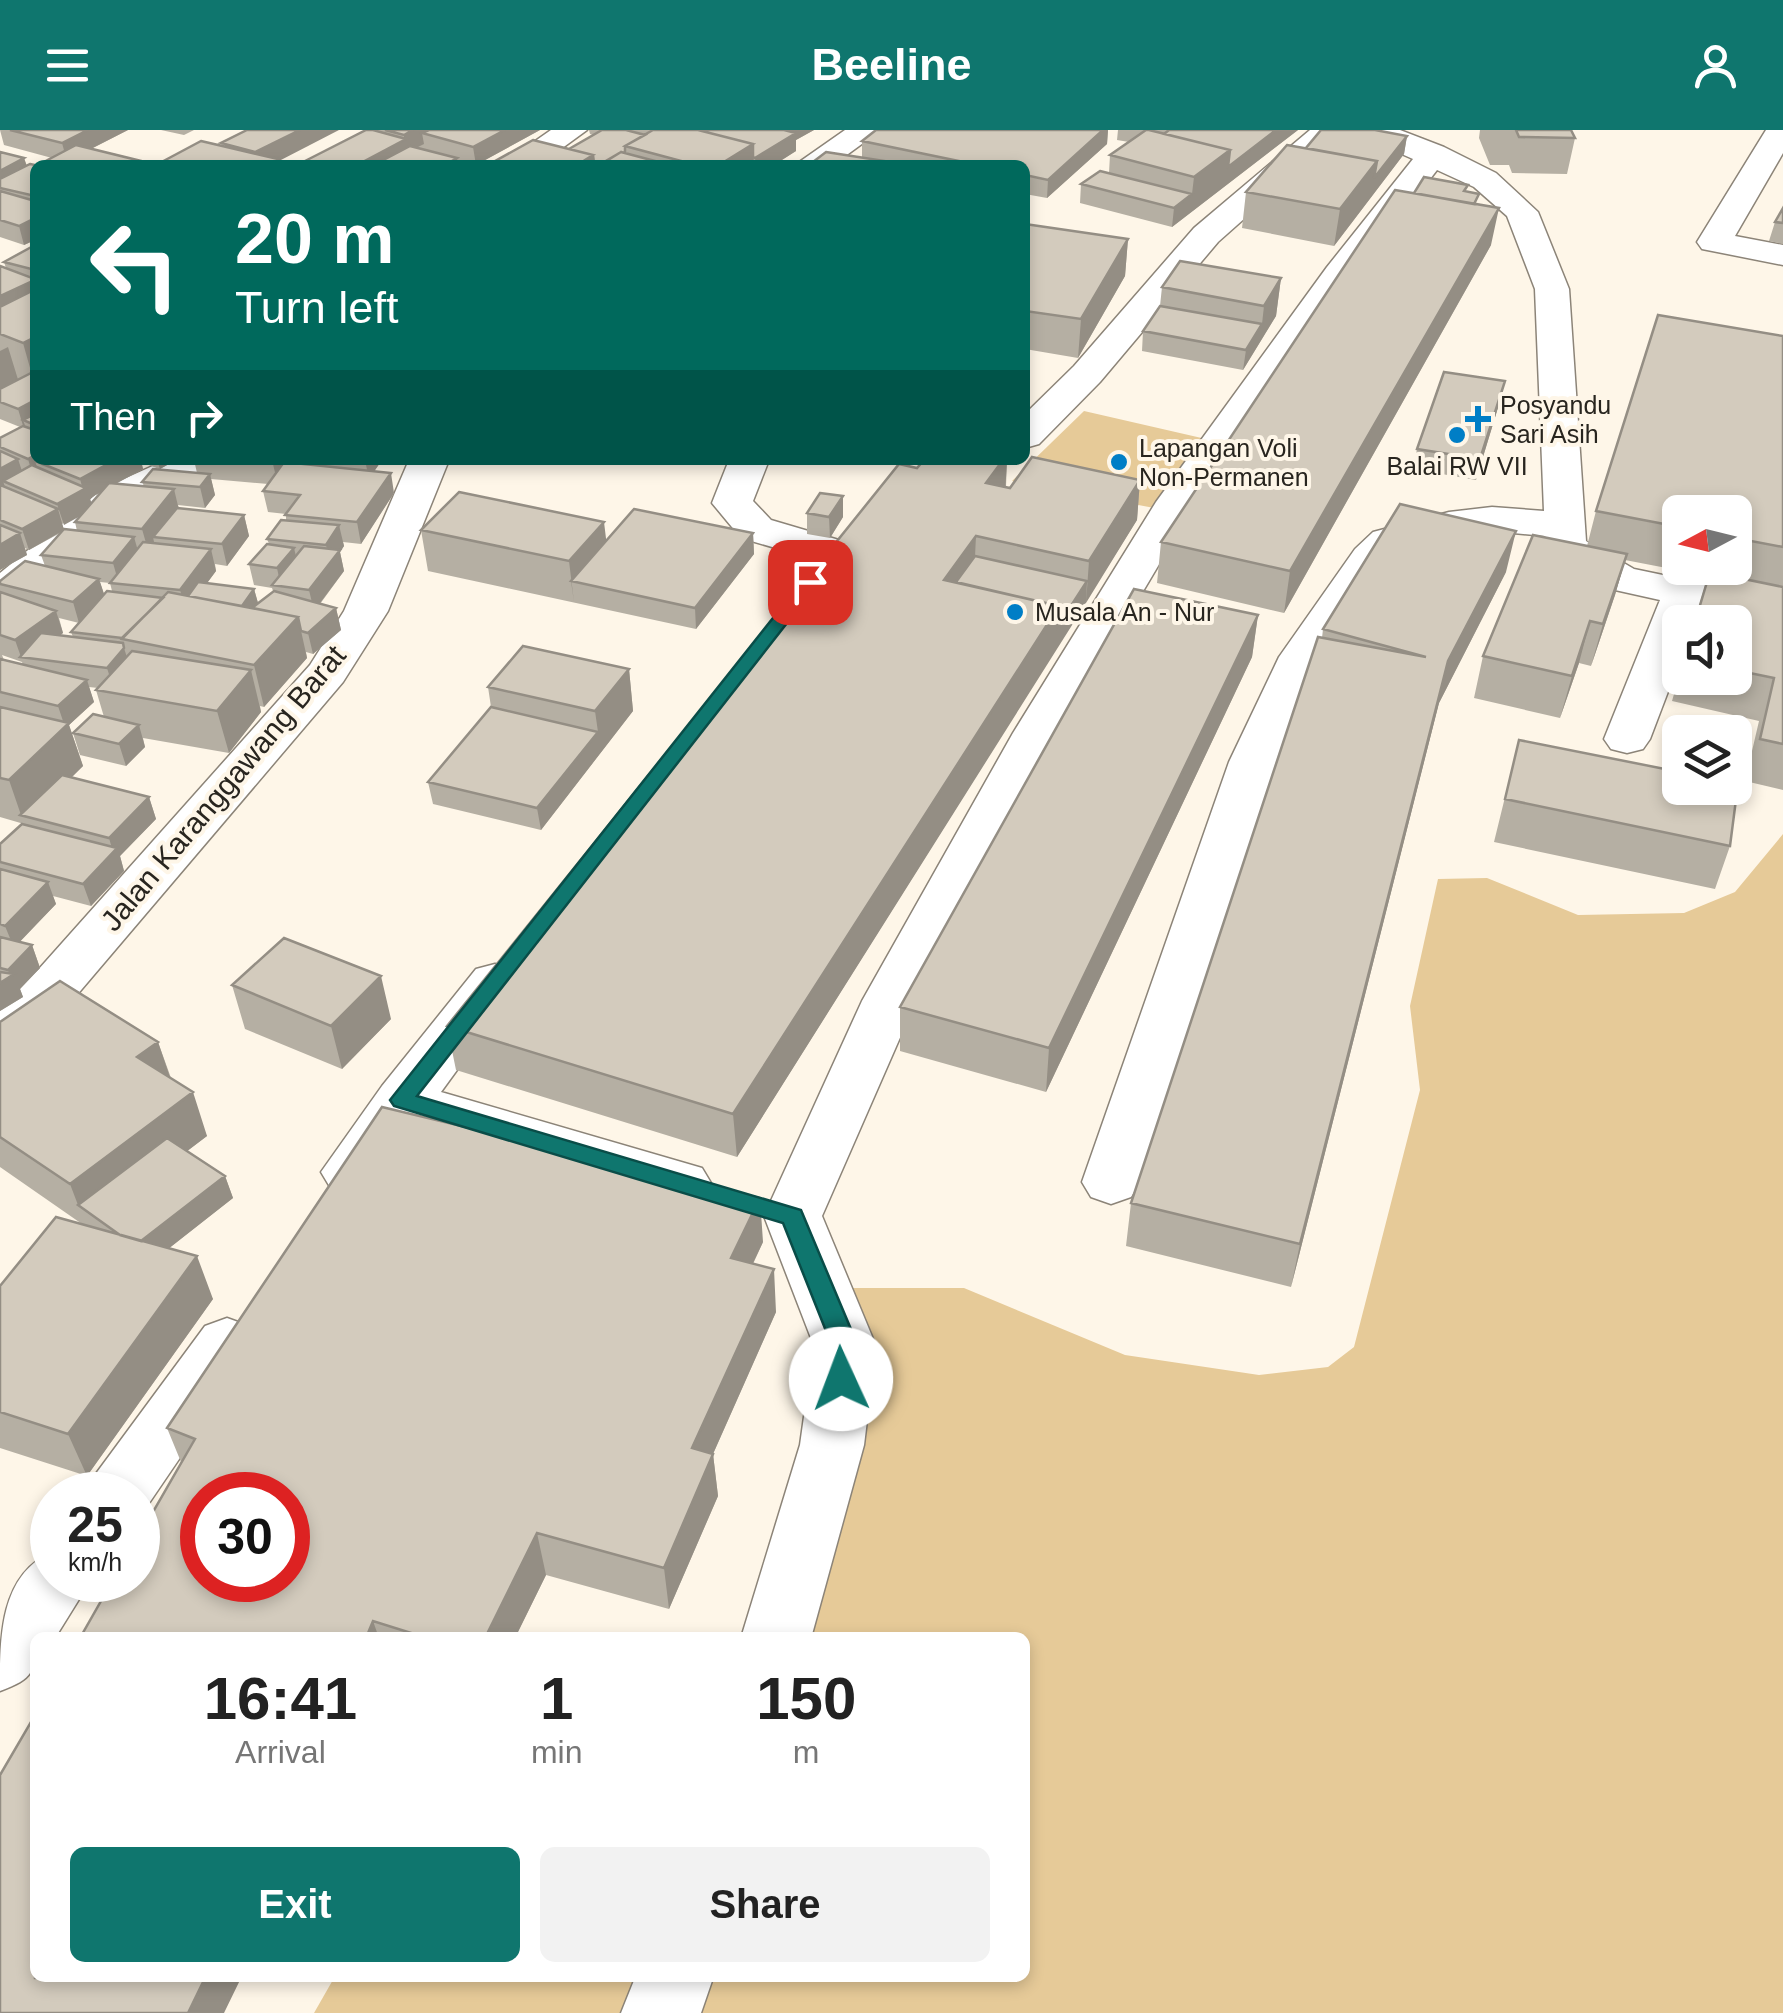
<!DOCTYPE html>
<style>
:root{--surface:#fff;--page:#f2f2f2;--text:#222;--muted:#767676;--accent:#0f766e}
body{margin:0;font-family:Helvetica,sans-serif;background:var(--page);color:var(--text);height:100vh;display:flex;flex-direction:column;font-size:38px;white-space:nowrap}
*{box-sizing:border-box;margin:0}
p{font-size:32px;color:var(--muted)}
.icon{flex:none;width:55px;height:55px;fill:none;stroke:currentColor;stroke-width:2;stroke-linecap:round;stroke-linejoin:round}
.map{position:relative;flex:1;overflow:hidden}
.drawer{position:absolute;left:30px;top:1502px;width:1000px;height:350px;display:flex;flex-direction:column;background:var(--surface);border-radius:15px;box-shadow:0 5px 15px #0003}
.drawer>*{flex:none}
.top-card{position:absolute;left:30px;top:30px;width:1000px;height:305px;border-radius:15px;box-shadow:0 5px 15px #0003;background:#00695c;color:#fff;overflow:hidden}
.needle{width:65px;rotate:263deg}
.buttons{position:absolute;left:1662px;top:365px;display:grid;gap:20px}
.buttons a{display:grid;place-items:center;width:90px;height:90px;border-radius:15px;background:var(--surface);box-shadow:0 5px 15px #0003;font-size:50px}
.speed{position:absolute;left:30px;top:1342px;display:flex;gap:20px;font-size:50px;font-weight:700;text-align:center}
.speed>*{display:grid;place-content:center;width:130px;height:130px;border-radius:50%;background:var(--surface);box-shadow:0 5px 15px #0003;line-height:1}
.speed small{font-size:25px;font-weight:400}
.speed .limit{border:15px solid #d22;background:#fff;color:#111}
.pin{position:absolute;display:grid;place-items:center;width:85px;height:85px;color:#fff;margin:-42px;border-radius:20px;box-shadow:0 5px 15px #0006}
.me{position:absolute;width:110px;margin:-55px;rotate:358deg;stroke-linejoin:round;filter:drop-shadow(0 0 8px #0008)}
.turn{display:flex;align-items:center;gap:35px;height:210px;padding:0 40px;font-size:45px}
.turn .icon{width:130px;height:130px;stroke-width:2.5}
.turn b{display:block;font-size:70px;line-height:85px}
.then{display:flex;align-items:center;height:95px;padding:0 40px;background:#0003;gap:20px;font-size:38px}
.eta{display:flex;justify-content:space-evenly;align-items:center;height:170px;text-align:center}
.eta b{font-size:60px;font-weight:600;line-height:70px}
.action{display:flex;gap:20px;margin-top:auto;padding:20px 40px}
.action a{flex:1;height:115px;border-radius:15px;background:var(--accent);color:#fff;font-size:40px;font-weight:600;line-height:115px;text-align:center}
.action a+a{background:var(--page);color:var(--text)}
header{display:flex;justify-content:space-between;align-items:center;height:130px;padding:0 40px;background:var(--accent);color:#fff;font-size:45px;font-weight:600}
.map>svg:first-child{display:block}
.green{fill:#e6ca98}
.lines{fill:none;stroke-linecap:round;stroke-linejoin:round}
.street-casing{stroke:#8c8478;stroke-width:3}
.street{fill:#fff;fill-rule:evenodd}
.wall{fill:#b5afa3;fill-rule:evenodd}
.shaded-wall{fill:#948e84}
.building{fill:#d3cbbd;stroke:#948e84;stroke-width:2.5;fill-rule:evenodd}
.route{fill:#0f766e;stroke:#0a4d48;stroke-width:2.5}
.poi-dot{fill:#007ec6;stroke:#fef6e8;stroke-width:4}
.labels{text-anchor:middle;dominant-baseline:central;stroke-width:8;stroke-linejoin:round;paint-order:stroke}
.far-poi-label{font-size:25px;fill:#28251f;stroke:#fef6e8;text-anchor:start}
.street-label{font-size:30px;fill:#28251f;stroke:#fef6e8}
</style>
<header><svg class="icon" aria-label="menu" viewBox="0 0 24 24"><path d="M4 6h16M4 12h16M4 18h16"/></svg>Beeline<svg class="icon" aria-label="person" viewBox="0 0 24 24"><circle cx="12" cy="8" r="4"/><path d="M4 21q1-7 8-7t8 7"/></svg></header>
<div class="map">
<svg width="1783" height="1883" viewBox="0 0 1783 1883">
<rect width="100%" height="100%" fill="#fef6e8"/>
<path class="green" d="M1084,281L1219,312L1170,381L1012,351Z
M1783,704V1883H314L334,1848H1025V1508L738,1507L743,1504L849,1158H964L1125,1225L1259,1245L1328,1237L1354,1217L1420,960L1410,876L1438,749L1487,748L1578,785L1684,783L1735,762Z"/>
<g class="lines">
<g class="street-casing">
<path id="street" d="M551,0H587L539,35H501Z
M845,0H881L833,35H795Z
M1310,0H1344L1218,112L1100,252L1039,314L1025,318V284L1074,236L1194,98Z
M1359,0H1400L1444,17L1496,43L1538,82L1569,159L1586,411L1634,439L1783,470V496L1699,478L1694,492H1680V530L1650,609L1643,619L1627,623L1611,619L1604,609L1660,470L1606,458L1551,425L1545,406L1492,401L1452,406L1403,420L1385,437L1323,527L1277,632L1140,1052L1131,1067L1111,1074L1091,1067L1082,1052L1229,632L1279,527L1355,419L1373,402L1449,382L1492,377L1544,381L1535,159L1507,86L1474,57L1437,40L1351,151L1190,382L1059,603L916,871L822,1086L876,1216L864,1315L811,1508H741L800,1315L814,1216L764,1086L862,871L1013,603L1156,372L1327,137L1413,29L1363,7Z
M1766,0H1783V23L1735,106L1783,115V135L1702,119L1697,112Z
M166,330H214C195,358 158,360 132,376C94,399 50,444 15,473L0,477V443L104,358Z
M409,330H449L388,481L343,552L76,866L19,914L0,920V872L38,840L310,535L344,481Z
M729,330H769L753,371L771,390L849,413L855,422L849,431L834,435L741,408L712,373Z
M495,834L514,839L521,852L441,962L702,1038L711,1053L702,1068L682,1075L417,995C392,1028 377,1072 330,1057L321,1042L382,956L476,839Z
M227,1188L249,1196L258,1213L141,1385L138,1386V1365H85L95,1345L205,1196Z
M52,1422V1450H91L55,1508H35C35,1543 34,1548 0,1561C0,1506 0,1445 52,1422Z
M635,1848H713L701,1883H621Z"/>
</g>
<use href="#street" class="street"/>
</g>
<path class="wall" d="M0,0H128L91,19L142,35H40L52,28L4,15Z
M161,0H194L184,5Z
M366,0H540L476,35L457,30L458,35H308L307,30Z
M589,0H814L796,10V21L774,35H488L569,19L593,5L590,4Z
M876,0H1108L1107,14L1047,68L1025,64V35H809L862,27V11Z
M1118,0H1298L1172,97L1080,73L1081,54L1109,43L1110,25L1129,12L1117,10Z
M1480,0H1571L1575,8L1567,44L1512,43L1509,35H1490L1479,8Z
M1407,6L1404,24L1334,116L1242,98L1246,62L1306,18Z
M0,22L24,28L27,36L35,35V110L24,115L0,107Z
M1467,62L1477,74L1491,115L1284,483L1157,453L1161,412L1414,63Z
M1783,78V114L1769,111L1775,92Z
M1025,82L1028,94L1128,109L1125,146L1078,228L1025,219Z
M35,115V330H176L160,339L197,343L194,330H297L294,333L311,335L310,330H382L374,341L394,363L361,414L343,412L344,416L340,422L344,441L320,474L336,478L341,500L313,524L306,522L307,528L264,577L260,576L261,582L229,623L143,608L145,617L126,636L80,625L73,603L104,587L96,560L98,558L89,557L94,572L69,595L83,636L71,648L149,667L156,689L120,726L124,741L91,776L53,766L56,774L19,812L32,815L40,838L20,859L23,867L0,881V714L24,694L0,687V451L45,436L41,425L62,402L29,420L25,418L27,425L0,440V308L20,297L0,289V136L6,138L4,132ZM141,332L159,339L142,352L144,356L116,353L143,339ZM211,349L268,354L263,361L268,382L286,384V390L267,409L269,414L249,434L254,455L272,458L273,461L258,473L254,459L207,453L216,441L215,434L227,436L249,406L244,385L179,378L178,375L205,378L215,365ZM102,362L91,374L89,368ZM81,385L75,392L77,401L64,399L62,394ZM100,452L110,453L112,461L104,464ZM59,488L79,493L71,502L73,507L60,505L63,503ZM2,525L22,532L23,535L4,530Z
M1281,148L1276,186L1243,240L1142,221L1143,201L1160,176L1162,157Z
M1783,206V660L1745,651L1759,591L1672,571L1680,543V548H1735V492H1694L1708,446L1625,430L1615,465L1591,536L1579,533L1560,588L1474,568L1483,526L1587,416L1596,381ZM1680,382H1735V438H1680Z
M1500,271L1476,350L1413,339L1417,319Z
M924,330H1007L1006,357L1010,358L1140,350L1137,390L737,1027L456,940L447,896Z
M807,383L843,387L830,408L807,404Z
M421,400L606,411L753,403L754,424L696,499L428,441Z
M1506,442L1439,573L1291,1157L1126,1116L1131,1073L1322,508L1323,499Z
M1258,485L1252,527L1046,962L900,921V877Z
M629,539L633,581L541,700L433,674L428,652L491,577L488,557Z
M1519,610L1730,716L1715,759L1494,712Z
M232,855L391,889L342,939L245,899Z
M0,892L158,912L171,948L207,1006L187,1021L225,1046L233,1068L169,1118L213,1169L87,1346L0,1318V1156L82,1094L0,1037Z
M763,1112L753,1134L776,1182L713,1324L718,1366L669,1479L546,1445L515,1508H80L181,1332L167,1298Z"/>
<path class="shaded-wall" d="M88,0H128L67,31L62,13Z
M300,0H339L279,31L280,35H258L255,22Z
M413,0H432L422,3L424,14L408,22L395,35H357L404,10V5Z
M505,0H540L476,35L473,17Z
M786,0H814L796,10V21L774,35H756L755,28Z
M1103,0H1108L1107,14L1047,68L1048,50Z
M1276,0H1298L1172,97L1174,78L1192,64L1194,47L1230,20Z
M1407,6L1404,24L1334,116L1340,79L1377,31Z
M753,14L754,35H719Z
M593,25L594,35H577Z
M24,28L30,46L0,58V41Z
M457,28L458,35H445Z
M1499,78L1491,115L1284,483L1290,441Z
M35,88V110L24,115L19,96Z
M1128,109L1125,146L1078,228L1081,189Z
M1281,148L1276,186L1243,240L1246,220L1262,194L1264,176Z
M35,150V193L0,204V166Z
M35,207V252H34L23,213Z
M8,217L20,256L0,266V221Z
M1505,251L1500,271L1476,350L1480,329Z
M35,270V294L23,290L26,298L24,299L18,279Z
M35,325V331L40,346L34,349L28,329Z
M18,329L25,350L3,351L6,360L0,363V339Z
M115,330H141L143,339L90,368L93,379L64,395L57,374L83,360L80,349Z
M157,330H176L160,339Z
M272,330H297L278,355Z
M365,330H382L369,349Z
M1003,330H1007L1005,365L986,353Z
M391,343L394,363L361,414L357,392Z
M210,344L215,365L205,378L200,357Z
M1140,350L1137,390L1086,473L1089,431Z
M174,359L179,380L153,407L154,412L148,420L142,399Z
M843,366V387L830,408L829,387Z
M58,379L64,400L29,420L22,399Z
M244,385L249,406L227,436L222,414Z
M604,392L609,433L571,451L574,472L569,431Z
M339,395L344,416L340,422L344,441L314,481L309,460L330,433L326,415Z
M1516,401L1506,442L1439,573L1291,1157L1300,1114L1448,531Z
M20,403L27,425L0,440V415Z
M753,403L754,424L696,499L695,478Z
M976,406L974,447L956,473L944,450Z
M134,407L140,428L119,454L113,433Z
M294,418L299,439L281,457L277,438Z
M211,419L216,441L190,476H185L180,460Z
M1627,424L1615,465L1591,536L1603,494Z
M99,449L106,470L79,493L73,472Z
M1087,451L1086,473L737,1027L733,984L1059,476Z
M254,459L260,480L238,482Z
M336,478L341,500L313,524L308,503Z
M56,481L63,503L28,528L21,527L15,510Z
M1258,485L1252,527L1046,962L1049,918Z
M298,487L307,528L264,577L254,535Z
M1590,491L1579,533L1560,588L1572,546Z
M124,518L131,540L114,560L107,538Z
M629,539L633,581L541,700L537,678L598,602L595,581Z
M251,540L261,582L229,623L217,581Z
M87,550L94,572L69,595L83,636L30,688L21,685L9,650L65,597L58,576Z
M139,595L145,617L126,636L119,614Z
M149,667L156,689L120,726L124,741L91,776L83,754L113,722L109,708Z
M48,752L56,774L14,818L5,796Z
M32,815L40,838L20,859L23,867L0,881V853L10,847L8,840Z
M381,846L391,889L342,939L331,896Z
M158,912L173,956L137,927Z
M193,962L207,1006L98,1089L78,1075L70,1054Z
M225,1046L233,1068L144,1138L135,1115Z
M760,1068L763,1112L735,1171L731,1128Z
M197,1126L213,1169L87,1346L68,1304Z
M774,1139L776,1182L697,1360L692,1318Z
M713,1324L718,1366L669,1479L664,1438Z
M537,1403L546,1445L515,1508H485Z
M373,1491L379,1508H366Z
M205,1848H241L224,1883H188Z"/>
<path class="building" d="M10,0H88L62,13Z
M247,0H300L255,22L221,13Z
M366,0H373L406,9L357,35H327L307,30Z
M385,0H413L404,5Z
M429,0H505L473,17L422,3Z
M602,0H626L645,5L625,16V23L621,22L600,35L594,33L593,25L569,19Z
M653,0H698L753,14L719,35H696L625,16Z
M698,0H784L796,3L755,28L753,27V14Z
M876,0H1103L1048,50L1025,45V35H978L862,11Z
M1146,0H1149L1230,20L1194,47L1110,25Z
M1169,0H1276L1228,37L1230,20L1164,4Z
M1321,0H1375L1407,6L1374,48L1377,31L1306,18Z
M1516,0H1571L1575,8L1519,7Z
M533,10L593,25L577,35H488Z
M201,11L278,29L268,35H156Z
M76,15L141,31L133,35L40,34Z
M1287,15L1377,31L1340,79L1246,62Z
M410,16L457,28L445,35H374Z
M0,22L24,28L0,41Z
M621,22L670,35H599Z
M826,22L910,35H809Z
M30,34L35,35V66L0,58V49Z
M1100,41L1192,64L1174,78L1081,54Z
M1424,47L1468,55L1464,61L1479,64L1474,74L1414,63Z
M1395,60L1499,78L1290,441L1161,412Z
M0,61L35,71V88L19,96L0,90Z
M1783,78V93L1775,92Z
M1025,94L1128,109L1081,189L1025,181Z
M35,115V140L4,132Z
M1180,131L1281,148L1264,176L1162,157Z
M0,136L35,149V150L0,166Z
M34,160L35,207L23,213L0,204V177Z
M1160,176L1262,194L1246,220L1143,201Z
M1658,185L1783,206V417L1735,408V382H1680V397L1596,381Z
M35,241V270L18,279L0,272V259Z
M1444,242L1505,251L1480,329L1417,319Z
M35,284V295L23,290Z
M23,296L35,300V325L28,329L0,317V308Z
M0,321L18,329L0,339Z
M1032,327L1140,350L1089,431L976,406L944,450L1059,476L733,984L447,896L899,334L917,338L924,330H1003L986,353L1010,358Z
M36,330H115L80,349L35,331Z
M284,332L391,343L357,392L285,385L300,365L263,361Z
M32,335L86,358L57,374L3,351Z
M153,339L210,344L200,357L142,352Z
M109,353L174,359L142,399L75,392Z
M0,355L58,379L22,399L0,390Z
M459,362L604,392L569,431L421,400Z
M820,363L843,366L829,387L807,383Z
M1400,374L1516,401L1448,531L1300,1114L1131,1073L1318,507L1426,527L1323,499Z
M177,378L244,385L222,414L153,407Z
M634,379L753,403L695,478L571,451Z
M281,390L339,395L326,415L267,409Z
M0,395L20,403L0,415Z
M64,399L134,407L113,433L41,425Z
M1533,405L1627,424L1603,494L1590,491L1572,546L1483,526Z
M143,412L211,419L180,460L110,453Z
M267,414L294,418L277,438L249,434Z
M304,416L340,420L309,460L272,455Z
M975,426L1087,451L1058,496L1059,476L956,452Z
M25,431L99,449L73,472L0,454V451Z
M1710,442L1783,457V614L1760,609L1774,548L1735,540V492H1695Z
M198,452L254,459L242,476L188,466Z
M1134,459L1258,485L1049,918L900,877Z
M107,461L163,468L122,508L71,502Z
M274,461L336,478L308,503L301,501L298,487L252,478Z
M0,462L56,481L15,510L0,505Z
M168,462L298,487L254,535L122,509Z
M41,503L123,513L124,518L107,538L20,527Z
M523,516L629,539L595,581L488,557Z
M132,521L251,540L217,581L96,560Z
M0,529L87,550L58,576L0,562Z
M0,577L69,593L9,650L0,648Z
M491,577L598,602L537,678L428,652Z
M93,584L139,595L119,614L73,603Z
M1519,610L1680,642V658H1735V653L1738,654L1730,716L1505,669Z
M62,645L149,667L109,708L20,685Z
M22,694L117,718L83,754L0,732V714Z
M0,739L48,752L5,796L0,794Z
M0,807L32,815L8,840L0,838Z
M284,808L381,846L331,896L232,855Z
M0,842L14,844L0,853Z
M60,851L158,912L137,927L193,962L70,1054L0,1007V892Z
M382,977L760,1068L731,1128L774,1139L692,1318L713,1324L664,1438L537,1403L485,1508H427L373,1491L366,1508H80L113,1450H138V1408L195,1309L167,1298ZM202,1365H288V1450H202Z
M167,1008L225,1046L141,1111L120,1105L78,1075Z
M56,1087L197,1126L68,1304L0,1282V1156Z
M35,1585V1848H205L188,1883H0V1645Z"/>
<path class="route" d="M810,447L819,452L816,456L417,966L801,1080L858,1216L850,1256L841,1260L832,1256L828,1249L832,1216L783,1093L394,976L390,970L804,449Z"/>
<g class="poi-dot">
<path d="M1473 274h10v10h10v10h-10v10h-10v-10h-10v-10h10z"/>
<circle cx="1457" cy="305" r="10"/>
<circle cx="1119" cy="332" r="10"/>
<circle cx="1015" cy="482" r="10"/>
</g>
<g class="labels">
<g class="far-poi-label">
<text x="1500" y="275">Posyandu<tspan x="1500" dy="29">Sari Asih</tspan></text>
<text x="1139" y="318">Lapangan Voli<tspan x="1139" dy="29">Non-Permanen</tspan></text>
<text x="1457" y="336" text-anchor="middle">Balai RW VII</text>
<text x="1035" y="482">Musala An - Nur</text>
</g>
<g class="street-label">
<text transform="translate(223 658) rotate(-50)">Jalan Karanggawang Barat</text>
</g>
</g>
</svg>
<div class="buttons">
<a><svg class="needle" viewBox="-14 -14 28 28"><path d="M0-13l5 13h-10z" fill="#e53935"/><path d="M0 13l5-13h-10z" fill="#767676"/></svg></a>
<a><svg class="icon" aria-label="sound" viewBox="0 0 24 24"><path d="M4 9h4l5-4v14l-5-4H4zM17 9q2 3 0 6"/></svg></a>
<a><svg class="icon" aria-label="layers" viewBox="0 0 24 24"><path d="M12 4l9 5-9 5-9-5zM3 14l9 5 9-5"/></svg></a>
</div>
<div class="speed"><div>25<small>km/h</small></div><div class="limit">30</div></div>
<div class="pin" style="left:810px;top:452px;background:#d93025"><svg class="icon" aria-label="arrive" viewBox="0 0 24 24"><path d="M6 21V4h12l-3 4 3 4H6"/></svg></div>
<svg class="me" style="left:841px;top:1249px" viewBox="-20 -20 40 40"><circle r="19" fill="#fff"/><path d="M0-13L10 11 0 6-10 11z" fill="#0f766e"/></svg>
<div class="top-card">
<div class="turn"><svg class="icon" aria-label="left" viewBox="0 0 24 24"><path d="M17 20v-9H6M10 6l-5 5 5 5"/></svg><div><b>20 m</b>Turn left</div></div>
<div class="then">Then<svg class="icon" aria-label="right" viewBox="0 0 24 24"><path d="M7 20v-9h11M14 6l5 5-5 5"/></svg></div>
</div>
<section class="drawer">
<div class="eta">
<div><b>16:41</b><p>Arrival</p></div>
<div><b>1</b><p>min</p></div>
<div><b>150</b><p>m</p></div>
</div>
<div class="action"><a>Exit</a><a>Share</a></div>
</section>
</div>
